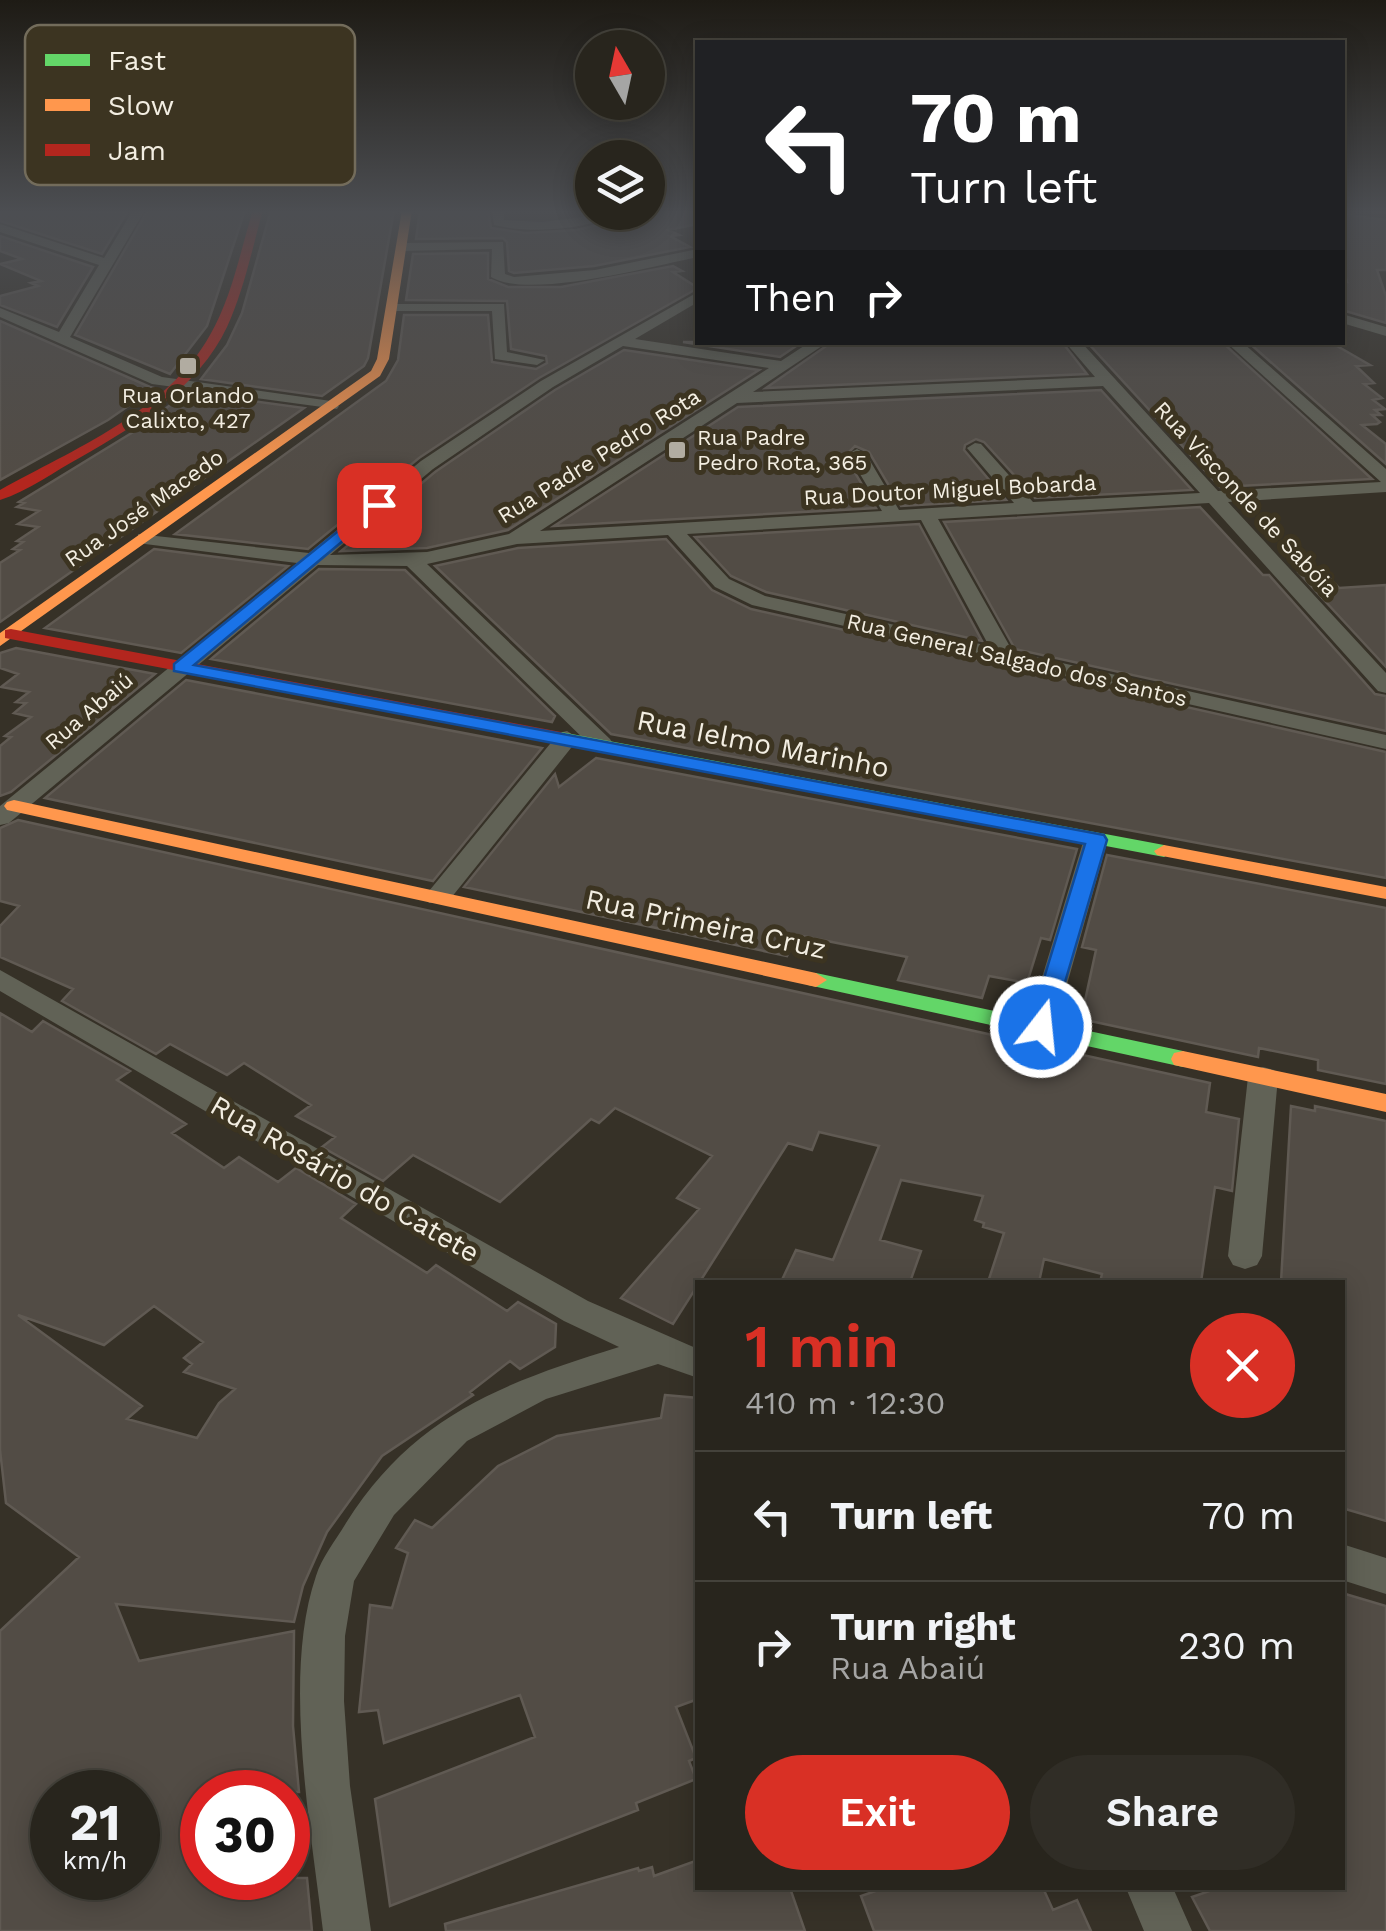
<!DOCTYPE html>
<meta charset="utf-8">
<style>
:root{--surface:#28251d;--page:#302d26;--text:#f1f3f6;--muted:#a5a5a4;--line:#44423b;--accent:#d93025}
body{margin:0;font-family:"Work Sans",sans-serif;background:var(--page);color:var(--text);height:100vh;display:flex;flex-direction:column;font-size:38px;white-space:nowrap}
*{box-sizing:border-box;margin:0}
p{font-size:32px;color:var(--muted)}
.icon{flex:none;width:55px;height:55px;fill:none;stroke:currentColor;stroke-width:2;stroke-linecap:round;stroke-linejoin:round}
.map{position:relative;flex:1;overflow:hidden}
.details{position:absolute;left:695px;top:1280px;width:650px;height:610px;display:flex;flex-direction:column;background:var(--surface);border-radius:0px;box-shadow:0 5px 25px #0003,0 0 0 2px var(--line)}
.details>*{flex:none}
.hud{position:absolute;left:695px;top:40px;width:650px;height:305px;border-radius:0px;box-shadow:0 5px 25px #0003,0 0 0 2px var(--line);background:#202124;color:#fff;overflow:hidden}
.needle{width:65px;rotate:351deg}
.buttons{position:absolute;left:575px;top:30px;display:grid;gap:20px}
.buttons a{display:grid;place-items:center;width:90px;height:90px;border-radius:50%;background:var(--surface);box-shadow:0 5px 25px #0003,0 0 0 2px var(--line);font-size:50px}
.speed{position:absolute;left:30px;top:1770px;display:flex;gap:20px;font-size:50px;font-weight:700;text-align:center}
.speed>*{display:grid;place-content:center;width:130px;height:130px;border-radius:50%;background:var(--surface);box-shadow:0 5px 25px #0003,0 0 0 2px var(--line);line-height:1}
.speed small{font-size:25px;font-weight:400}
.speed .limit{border:15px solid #d22;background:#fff;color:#111}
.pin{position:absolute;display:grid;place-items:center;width:85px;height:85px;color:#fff;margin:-42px;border-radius:20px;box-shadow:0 5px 15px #0006}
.me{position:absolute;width:110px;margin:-55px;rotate:16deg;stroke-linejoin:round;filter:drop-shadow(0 0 8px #0008)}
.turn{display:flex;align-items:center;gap:35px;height:210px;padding:0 50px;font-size:45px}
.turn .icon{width:130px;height:130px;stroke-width:2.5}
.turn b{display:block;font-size:70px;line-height:85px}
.then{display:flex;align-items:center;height:95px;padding:0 50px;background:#0003;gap:20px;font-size:38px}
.round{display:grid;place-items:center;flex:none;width:105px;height:105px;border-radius:52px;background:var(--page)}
.overview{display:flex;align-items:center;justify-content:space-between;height:170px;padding:0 50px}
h1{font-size:60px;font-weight:600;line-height:75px;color:var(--accent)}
.action{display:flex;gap:20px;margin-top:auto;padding:20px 50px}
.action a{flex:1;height:115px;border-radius:60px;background:var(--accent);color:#fff;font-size:40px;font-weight:600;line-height:115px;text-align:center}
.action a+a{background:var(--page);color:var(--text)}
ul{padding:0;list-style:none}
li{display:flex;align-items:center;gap:30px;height:130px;padding:0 50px;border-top:2px solid var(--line)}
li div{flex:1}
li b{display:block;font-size:38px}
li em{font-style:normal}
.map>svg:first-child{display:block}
.building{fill:#524c45;stroke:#605a53;stroke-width:2.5;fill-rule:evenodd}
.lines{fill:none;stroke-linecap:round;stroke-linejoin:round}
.street{fill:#616256;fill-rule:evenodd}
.fast{fill:#63d668;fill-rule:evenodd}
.slow{fill:#ff974d;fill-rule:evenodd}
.jam{fill:#b3261e;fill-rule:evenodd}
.route{fill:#1a73e8;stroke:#114b97;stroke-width:2.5}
.poi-dot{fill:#b1aca1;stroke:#3c3421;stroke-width:4}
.labels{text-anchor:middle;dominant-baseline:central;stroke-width:10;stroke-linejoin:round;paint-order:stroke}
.far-poi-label{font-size:22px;fill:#f3eee2;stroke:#3c3421}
.far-street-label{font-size:22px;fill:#f3eee2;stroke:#3c3421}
.street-label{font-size:28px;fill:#f3eee2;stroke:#3c3421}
.key{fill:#3c3421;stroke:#736c5b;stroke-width:2.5}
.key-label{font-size:28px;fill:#f3eee2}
</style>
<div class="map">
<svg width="1386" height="1931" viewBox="0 0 1386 1931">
<rect width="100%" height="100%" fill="#363127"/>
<path class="building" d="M0,210H87L85,213L127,212L102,254L0,221Z
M148,210H245L207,326L170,374L75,335Z
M271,210H394L368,358L364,366L322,396L201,379L227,345L242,313Z
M420,210H488L491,228L525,233L577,230L610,222L626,212L648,210H697L698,224L668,230L679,235L670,236L690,247L594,266L514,273L509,271L507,242L503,238L416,239Z
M1342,214L1386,220V270H1377L1386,296V323L1342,310V281L1347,282L1342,261Z
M0,236L93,267L57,327L0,305V296L38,286L31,283L41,281L0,264L22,259L0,251Z
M488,253V279L508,287H561L673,266L682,271L673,272L698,288L539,378L419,458L308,549L175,534L386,381L398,360L404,315H488L492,362L536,369L547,363L546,356L511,349L507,301L406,300L413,254Z
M0,321L150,387L154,388L108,420L0,480Z
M683,342H802L780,357Z
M832,342H1062L1087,374L766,388Z
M1087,342H1222L1372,479L1220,487Z
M1248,342H1330L1370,365L1356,366L1374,383L1364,384L1382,398L1373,400L1385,409L1375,410L1381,415H1372L1380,422L1377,424L1362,425L1386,444V464Z
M624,350L759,370L508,530L427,548L341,551L435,472L555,390Z
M1101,390L1192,490L1035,498L984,442L976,439L965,445L964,450L1006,500L901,506L869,452L855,446L845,456L876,508L554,526L738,407Z
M187,392L304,408L0,622V563L20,550L13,549L23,542L17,541L38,527L18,524L39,511L17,507L24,503L19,502L143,426Z
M1200,507L1263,575H1269L1375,694L1386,696V731L1015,649L944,522Z
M919,524L982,641L766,592L731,576L695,537Z
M666,539L712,590L751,609L1386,752V878L611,734L435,566L518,548Z
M154,549L288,566L181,653L45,628Z
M319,569L405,570L555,716L552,722L211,659Z
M1323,572L1339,588L1386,585V667L1299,573Z
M16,648L155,674L11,792L0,796V746L11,737L5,736L31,717L14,713L26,703L16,702L29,692L1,687L18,674L0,668V653Z
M186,680L542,748L433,881L45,798Z
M596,758L1077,849L1050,940L1041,938L1027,983L989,976L982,998L898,980L907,957L797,935L787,956L464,887L555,774L559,787Z
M18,820L1210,1083L1206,1112L1239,1119L1232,1191L1215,1187L1201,1282H1100L1102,1274L1044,1259L1039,1282H988L1004,1233L983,1227L984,1223L975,1220L983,1196L901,1180L880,1240L921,1251L910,1282H781L796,1250L833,1260L879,1146L819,1132L812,1150L788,1143L673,1324L621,1298L699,1209L677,1198L712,1156L615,1108L599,1123L591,1119L500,1202L413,1155L383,1181L322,1147L335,1137L296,1116L311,1105L244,1063L227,1075L170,1044L156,1054L62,1001L73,989L0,957V926L19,906L0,901V828Z
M1107,855L1386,908V1084L1318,1070V1060L1259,1048L1258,1057L1081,1019L1096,950L1082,947Z
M0,1013L32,1032L43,1021L130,1071L117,1080L186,1124L172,1133L224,1168L239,1157L278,1182L296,1168L356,1204L341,1218L427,1273L436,1265L507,1311L518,1302L556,1324L555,1347L520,1369L510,1361L470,1392L473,1395L382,1456L327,1532L303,1586L294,1622L116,1604L139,1661L294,1631L293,1726L299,1792H202V1878H307L312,1931H0V1631L79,1557L6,1503L0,1450ZM154,1306L203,1342L184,1358L192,1364L184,1372L235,1389L219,1403L197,1438L127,1419L142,1406L18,1315L104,1345ZM52,1792H138V1878H52Z
M1291,1106L1315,1111V1106L1386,1121V1521L1342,1508V1282H1281Z
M665,1395L698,1398V1699L676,1707L696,1758L689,1761L696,1779L636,1803L638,1810L390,1906L375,1799L535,1737L520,1695L384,1743L378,1710L359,1712L370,1605L392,1608L408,1553L396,1548L415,1520L432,1528L498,1466L557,1436L661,1418Z
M1342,1593L1386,1606V1931H1210L1192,1897L1218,1888H1342Z
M698,1860V1888H790L805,1931H446L445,1924L638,1868L639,1871L652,1867L654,1876Z
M884,1888H1043L1053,1910L1077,1900L1091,1931H874L861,1896Z"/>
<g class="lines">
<path class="street" d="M133,210H145L70,337L162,377L331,401L339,406L337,409L152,384L0,317V308L59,332L99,265L0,232V224L104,258Z
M492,210H504V220L542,222L623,212C587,230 532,234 494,225Z
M503,242L505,274L514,277L595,270L698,249V257C653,266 528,300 491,277L492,249L402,251L396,247L402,243Z
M698,292V302L635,339L781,361L810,342H828L753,392L1095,377L1065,342H1081L1218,491L1381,482L1226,342H1242L1386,469V492L1228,502L1386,673V693L1378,691L1209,503L938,519L1013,652L1386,735V749L752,605L715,587L668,535L517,544L427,564L610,739L613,744L610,749H594L407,566L318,565L9,823L0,825V806L297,563L145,544L138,542V534L309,553L421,461L541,381ZM623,346L769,368L509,534L427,552L330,555L433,469L553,387ZM1103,386L1200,493L1033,502L981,444L975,443L967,448L1014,503L899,510L866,454L857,449L848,454L882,511L540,531L737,403ZM921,520L989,646L765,596L729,579L687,534Z
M392,304H504L507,352L545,360L537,365L495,359L492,311H387V305Z
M1342,314L1386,327V336L1342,323Z
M567,731L578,738L575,743L447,903H429L425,897L429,891L559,733Z
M1096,832L1108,839L1055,1027L1051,1034H1031L1027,1027L1084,839Z
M0,970L588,1301L698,1349V1378L658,1364L546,1399L467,1441L394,1515L354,1581L345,1636L344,1701L350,1786L371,1931H323C311,1828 282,1675 316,1576C322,1557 336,1540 346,1523C414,1415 503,1383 619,1347L564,1321L0,991Z
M1263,1067L1274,1070L1278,1077L1262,1256L1257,1265L1245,1269L1233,1265L1228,1256L1248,1077L1252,1070Z
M1342,1544L1386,1558V1594L1342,1580Z
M1126,1888H1173L1192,1931H1144Z"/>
<path class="fast" d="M561,732L1164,845L1174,851L1164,857L554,742V734Z
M816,973L1183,1051L1195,1059L1183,1067L808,985L805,980Z"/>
<path class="slow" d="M402,210H412L389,359L380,376L0,646V633L371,371L377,359Z
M14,800L816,973L827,980L816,987L7,810L4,806L7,802Z
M1164,845L1386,887V899L1157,855L1154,851Z
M1183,1051L1386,1094V1112L1174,1065L1171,1059L1174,1053Z"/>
<path class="jam" d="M253,210H263C252,249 244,290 227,327C198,388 137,425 81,457C55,471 28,491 0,500V490C72,450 168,411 210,335C232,297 240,252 253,210Z
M1356,210H1386V214Z
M11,629L561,732L570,738L561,744L5,638V630Z"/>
</g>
<linearGradient id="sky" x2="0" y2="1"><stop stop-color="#1e1b15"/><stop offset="0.44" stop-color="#4c4e52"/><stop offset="1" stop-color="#4c4e52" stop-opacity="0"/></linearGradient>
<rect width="1386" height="481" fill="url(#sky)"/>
<path class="route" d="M374,502L386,505L194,665L1104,835L1107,840L1050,1033H1033L1029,1027L1085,844L174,671V664Z"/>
<g class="poi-dot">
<rect x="178" y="356" width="20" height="20" rx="5"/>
<rect x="667" y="440" width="20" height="20" rx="5"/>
</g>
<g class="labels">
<g class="far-poi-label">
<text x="188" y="395">Rua Orlando<tspan x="188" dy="25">Calixto, 427</tspan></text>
<text x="697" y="437" text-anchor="start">Rua Padre<tspan x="697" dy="25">Pedro Rota, 365</tspan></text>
</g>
<g class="far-street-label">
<text transform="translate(599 456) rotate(-32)">Rua Padre Pedro Rota</text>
<text transform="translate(950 490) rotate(-3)">Rua Doutor Miguel Bobarda</text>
<text transform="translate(1246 499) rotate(47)">Rua Visconde de Sabóia</text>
<text transform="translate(144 508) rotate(-35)">Rua José Macedo</text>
<text transform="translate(1017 660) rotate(13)">Rua General Salgado dos Santos</text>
<text transform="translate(89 711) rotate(-40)">Rua Abaiú</text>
</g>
<g class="street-label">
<text transform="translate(763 744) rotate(11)">Rua Ielmo Marinho</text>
<text transform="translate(706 924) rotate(12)">Rua Primeira Cruz</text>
<text transform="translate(345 1179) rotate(30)">Rua Rosário do Catete</text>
</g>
</g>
<rect x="25" y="25" width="330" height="160" rx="15" class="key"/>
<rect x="45" y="54" width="45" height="12" fill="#63d668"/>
<rect x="45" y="99" width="45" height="12" fill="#ff974d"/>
<rect x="45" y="144" width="45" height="12" fill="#b3261e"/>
<g class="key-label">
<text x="108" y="70">Fast</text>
<text x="108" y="115">Slow</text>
<text x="108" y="160">Jam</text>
</g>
</svg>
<div class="buttons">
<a><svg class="needle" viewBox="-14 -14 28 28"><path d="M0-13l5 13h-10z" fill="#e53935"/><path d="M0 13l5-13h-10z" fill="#a5a5a4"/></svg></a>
<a><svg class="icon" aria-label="layers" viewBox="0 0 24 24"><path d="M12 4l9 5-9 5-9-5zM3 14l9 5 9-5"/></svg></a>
</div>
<div class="speed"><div>21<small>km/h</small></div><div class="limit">30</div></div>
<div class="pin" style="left:379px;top:505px;background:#d93025"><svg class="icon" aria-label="arrive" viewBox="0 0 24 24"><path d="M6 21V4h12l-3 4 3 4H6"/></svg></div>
<svg class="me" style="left:1041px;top:1027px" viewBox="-20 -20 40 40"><circle r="17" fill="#1a73e8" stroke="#fff" stroke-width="3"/><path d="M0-11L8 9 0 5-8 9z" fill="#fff"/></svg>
<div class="hud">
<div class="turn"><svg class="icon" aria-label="left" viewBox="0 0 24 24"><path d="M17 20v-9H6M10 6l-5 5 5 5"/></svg><div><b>70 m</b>Turn left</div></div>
<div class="then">Then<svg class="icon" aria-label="right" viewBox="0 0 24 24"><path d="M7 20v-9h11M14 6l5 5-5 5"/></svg></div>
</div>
<section class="details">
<div class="overview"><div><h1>1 min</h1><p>410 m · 12:30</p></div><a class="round" style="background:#d93025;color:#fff"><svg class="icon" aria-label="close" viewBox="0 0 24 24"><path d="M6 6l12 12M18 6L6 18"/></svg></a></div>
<ul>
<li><svg class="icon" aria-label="left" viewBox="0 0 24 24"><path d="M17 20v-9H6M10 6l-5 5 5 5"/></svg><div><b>Turn left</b></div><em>70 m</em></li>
<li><svg class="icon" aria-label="right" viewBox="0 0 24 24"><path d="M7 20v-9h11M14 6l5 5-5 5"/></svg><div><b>Turn right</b><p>Rua Abaiú</p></div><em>230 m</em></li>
</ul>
<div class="action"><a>Exit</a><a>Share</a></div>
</section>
</div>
